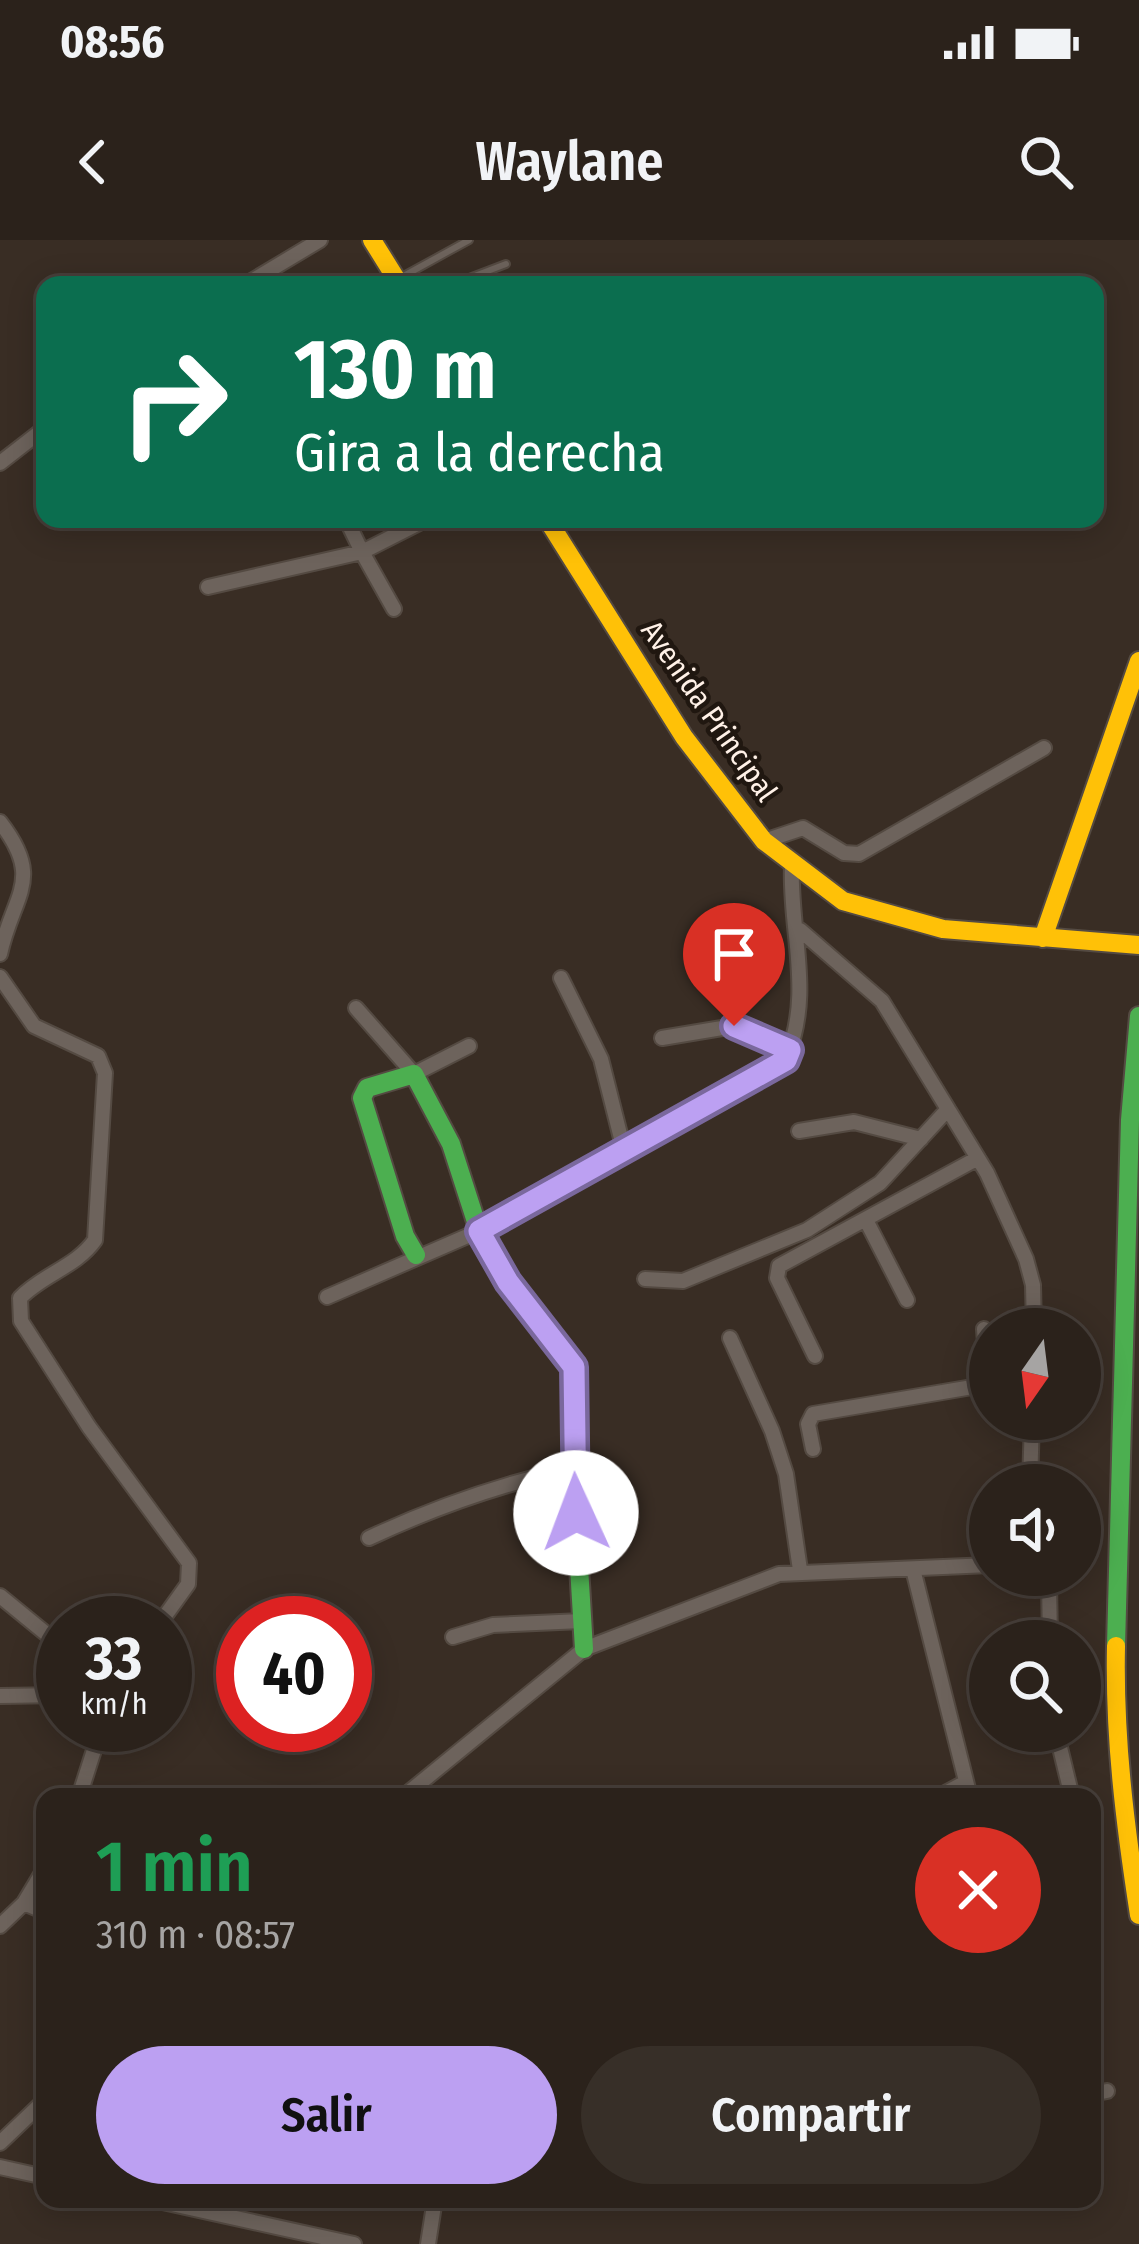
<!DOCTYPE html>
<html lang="es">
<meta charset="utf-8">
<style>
:root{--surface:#2b221b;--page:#372f28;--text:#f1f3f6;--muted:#a6a4a3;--line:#473f3a;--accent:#bca0f2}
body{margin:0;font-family:"Fira Sans Condensed",sans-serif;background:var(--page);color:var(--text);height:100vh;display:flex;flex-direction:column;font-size:45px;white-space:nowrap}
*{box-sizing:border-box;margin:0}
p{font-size:39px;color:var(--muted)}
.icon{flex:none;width:66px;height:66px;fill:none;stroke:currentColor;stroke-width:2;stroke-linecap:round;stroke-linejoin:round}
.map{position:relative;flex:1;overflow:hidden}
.side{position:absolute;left:36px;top:1548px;width:1065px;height:420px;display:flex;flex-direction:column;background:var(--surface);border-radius:24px;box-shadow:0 6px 30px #0003,0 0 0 3px var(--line)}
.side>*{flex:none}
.guide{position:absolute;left:36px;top:36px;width:1068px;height:252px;border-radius:24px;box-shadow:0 6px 30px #0003,0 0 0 3px var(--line);background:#0b6e4f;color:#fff;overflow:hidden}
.needle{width:78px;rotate:194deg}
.buttons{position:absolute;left:969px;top:1068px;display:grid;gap:24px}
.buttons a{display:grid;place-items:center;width:132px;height:132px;border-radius:50%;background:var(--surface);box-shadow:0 6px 30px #0003,0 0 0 3px var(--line);font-size:60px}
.speed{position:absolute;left:36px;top:1356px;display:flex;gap:24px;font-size:60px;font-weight:700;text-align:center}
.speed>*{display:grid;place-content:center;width:156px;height:156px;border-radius:50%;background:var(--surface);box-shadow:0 6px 30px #0003,0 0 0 3px var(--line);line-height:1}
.speed small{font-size:30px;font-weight:400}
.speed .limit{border:18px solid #d22;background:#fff;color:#111}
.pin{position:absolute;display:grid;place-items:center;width:102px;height:102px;color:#fff;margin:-123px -51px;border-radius:50% 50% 50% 0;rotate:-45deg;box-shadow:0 0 12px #0007}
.pin .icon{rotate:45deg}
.me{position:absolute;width:132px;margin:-66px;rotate:358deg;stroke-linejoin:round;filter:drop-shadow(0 0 9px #0008)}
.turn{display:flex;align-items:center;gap:42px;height:252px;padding:0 60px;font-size:54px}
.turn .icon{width:156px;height:156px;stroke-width:2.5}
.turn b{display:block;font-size:84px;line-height:102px}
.round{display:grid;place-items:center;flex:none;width:126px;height:126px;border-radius:63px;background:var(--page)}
.headline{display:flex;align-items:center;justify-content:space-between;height:204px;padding:0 60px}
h1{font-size:72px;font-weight:600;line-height:90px;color:#1e9e55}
.button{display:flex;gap:24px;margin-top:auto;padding:24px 60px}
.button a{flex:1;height:138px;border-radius:72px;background:var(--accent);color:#111;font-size:48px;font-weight:600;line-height:138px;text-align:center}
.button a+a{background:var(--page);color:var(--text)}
.status{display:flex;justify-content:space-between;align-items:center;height:84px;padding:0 60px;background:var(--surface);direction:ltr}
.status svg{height:33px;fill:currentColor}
header{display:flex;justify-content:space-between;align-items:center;height:156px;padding:0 60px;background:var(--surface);font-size:54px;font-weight:600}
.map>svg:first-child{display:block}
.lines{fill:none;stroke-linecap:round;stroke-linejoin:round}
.lane-casing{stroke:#544a42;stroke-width:10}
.street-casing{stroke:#544a42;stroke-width:18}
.fast-casing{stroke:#544a42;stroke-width:22}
.slow-casing{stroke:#544a42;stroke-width:22}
.lane{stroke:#6d635c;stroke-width:6}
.street{stroke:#6d635c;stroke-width:14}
.fast{stroke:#4caf50;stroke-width:18}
.slow{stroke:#ffc107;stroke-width:18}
.route-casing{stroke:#7a689d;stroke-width:30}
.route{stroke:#bca0f2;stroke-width:21}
.labels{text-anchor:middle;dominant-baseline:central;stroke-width:9;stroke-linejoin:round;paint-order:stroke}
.street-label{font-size:30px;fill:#fff1e7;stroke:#201710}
</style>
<div class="status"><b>08:56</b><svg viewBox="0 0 49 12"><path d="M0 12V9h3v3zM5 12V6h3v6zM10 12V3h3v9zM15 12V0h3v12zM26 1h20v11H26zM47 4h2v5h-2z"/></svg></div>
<header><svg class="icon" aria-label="back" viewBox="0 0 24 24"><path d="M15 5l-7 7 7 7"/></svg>Waylane<svg class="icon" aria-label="search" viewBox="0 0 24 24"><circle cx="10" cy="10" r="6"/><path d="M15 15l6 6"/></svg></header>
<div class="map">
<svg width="1139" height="2004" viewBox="0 0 1139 2004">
<rect width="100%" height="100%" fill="#392d24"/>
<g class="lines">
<g class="lane-casing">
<path id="lane" d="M400,38L469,0
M451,45L506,24"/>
</g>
<g class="street-casing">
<path id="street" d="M245,45L320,0
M0,223L45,188
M346,279L362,312L427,279
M208,347L362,312L394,369
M0,582C45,640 13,654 0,714
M764,601L803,588L844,613L859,614L1044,508
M800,690L882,761L987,933L1026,1019L1033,1045L1034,1089
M0,737L34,786L98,816L105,833L95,1000C76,1027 43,1034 20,1058L21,1081L89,1187L189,1323L188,1344L160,1383
M561,738L601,819L625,914
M356,768L414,834L469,806
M662,798L734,786L790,810
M799,891L854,882L921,899
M867,982L907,1060
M645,1039L683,1041L807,990L880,943L948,869
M327,1057L479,991L625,914L786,819C814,752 789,691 792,625
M984,1089L988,1144
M730,1098L772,1191L786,1234L800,1330
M815,1116L777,1038L779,1026L978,918
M813,1209L808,1184L813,1174L990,1144
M1030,1245L1032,1179
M369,1298C435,1267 501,1244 573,1228
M913,1329L970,1557
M1044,1335L1049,1342L1050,1401
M0,1356L55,1401
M453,1397L493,1385L582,1381
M0,1456L63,1455
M1056,1491L1072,1557
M79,1557L102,1485
M403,1557L584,1409L779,1334L990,1325
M938,1557L966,1542
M24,1663L45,1672
M0,1686L24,1663L45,1628
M1092,1854L1107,1851
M0,1903L45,1860
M0,1927L45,1937
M149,1959L354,2004
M428,2004L435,1959"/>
</g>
<g class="fast-casing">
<path id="fast" d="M416,1015L405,996L362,858L367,848L414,834L451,904L479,991L508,1042L574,1127L573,1228L584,1409
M1116,1406L1130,880L1139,776"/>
</g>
<g class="slow-casing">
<path id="slow" d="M372,0L400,45
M547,279L684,497L764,601L843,661L943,689L1139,705
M1043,698L1139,421
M1116,1406C1114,1497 1125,1585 1139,1675"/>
</g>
<use href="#lane" class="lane"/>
<use href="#street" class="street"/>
<use href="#fast" class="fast"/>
<use href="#slow" class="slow"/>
</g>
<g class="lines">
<g class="route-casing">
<path id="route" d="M576,1273L574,1127L508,1042L479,991L786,820L790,810L734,786"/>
</g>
<use href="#route" class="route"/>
</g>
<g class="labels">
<g class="street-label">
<text transform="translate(709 471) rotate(55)">Avenida Principal</text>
</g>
</g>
</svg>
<div class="buttons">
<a><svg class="needle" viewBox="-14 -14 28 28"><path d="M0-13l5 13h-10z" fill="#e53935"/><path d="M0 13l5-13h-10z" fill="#a6a4a3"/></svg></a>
<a><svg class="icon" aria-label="sound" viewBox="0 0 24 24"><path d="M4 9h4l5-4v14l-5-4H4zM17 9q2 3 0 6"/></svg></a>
<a><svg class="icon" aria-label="search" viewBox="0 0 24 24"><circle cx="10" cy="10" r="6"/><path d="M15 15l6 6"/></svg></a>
</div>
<div class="speed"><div>33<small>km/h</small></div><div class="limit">40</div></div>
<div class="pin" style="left:734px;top:786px;background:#d93025"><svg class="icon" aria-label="arrive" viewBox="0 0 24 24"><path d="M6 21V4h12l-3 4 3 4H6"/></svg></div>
<svg class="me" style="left:576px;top:1273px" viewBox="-20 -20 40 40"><circle r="19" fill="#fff"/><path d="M0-13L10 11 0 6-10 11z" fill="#bca0f2"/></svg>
<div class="guide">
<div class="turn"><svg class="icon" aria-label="right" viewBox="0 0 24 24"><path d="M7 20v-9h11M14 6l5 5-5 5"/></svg><div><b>130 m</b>Gira a la derecha</div></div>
</div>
<section class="side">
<div class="headline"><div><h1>1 min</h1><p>310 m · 08:57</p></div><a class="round" style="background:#d93025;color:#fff"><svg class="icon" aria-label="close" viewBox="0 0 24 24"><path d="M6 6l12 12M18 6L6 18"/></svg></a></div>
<div class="button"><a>Salir</a><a>Compartir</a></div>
</section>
</div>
